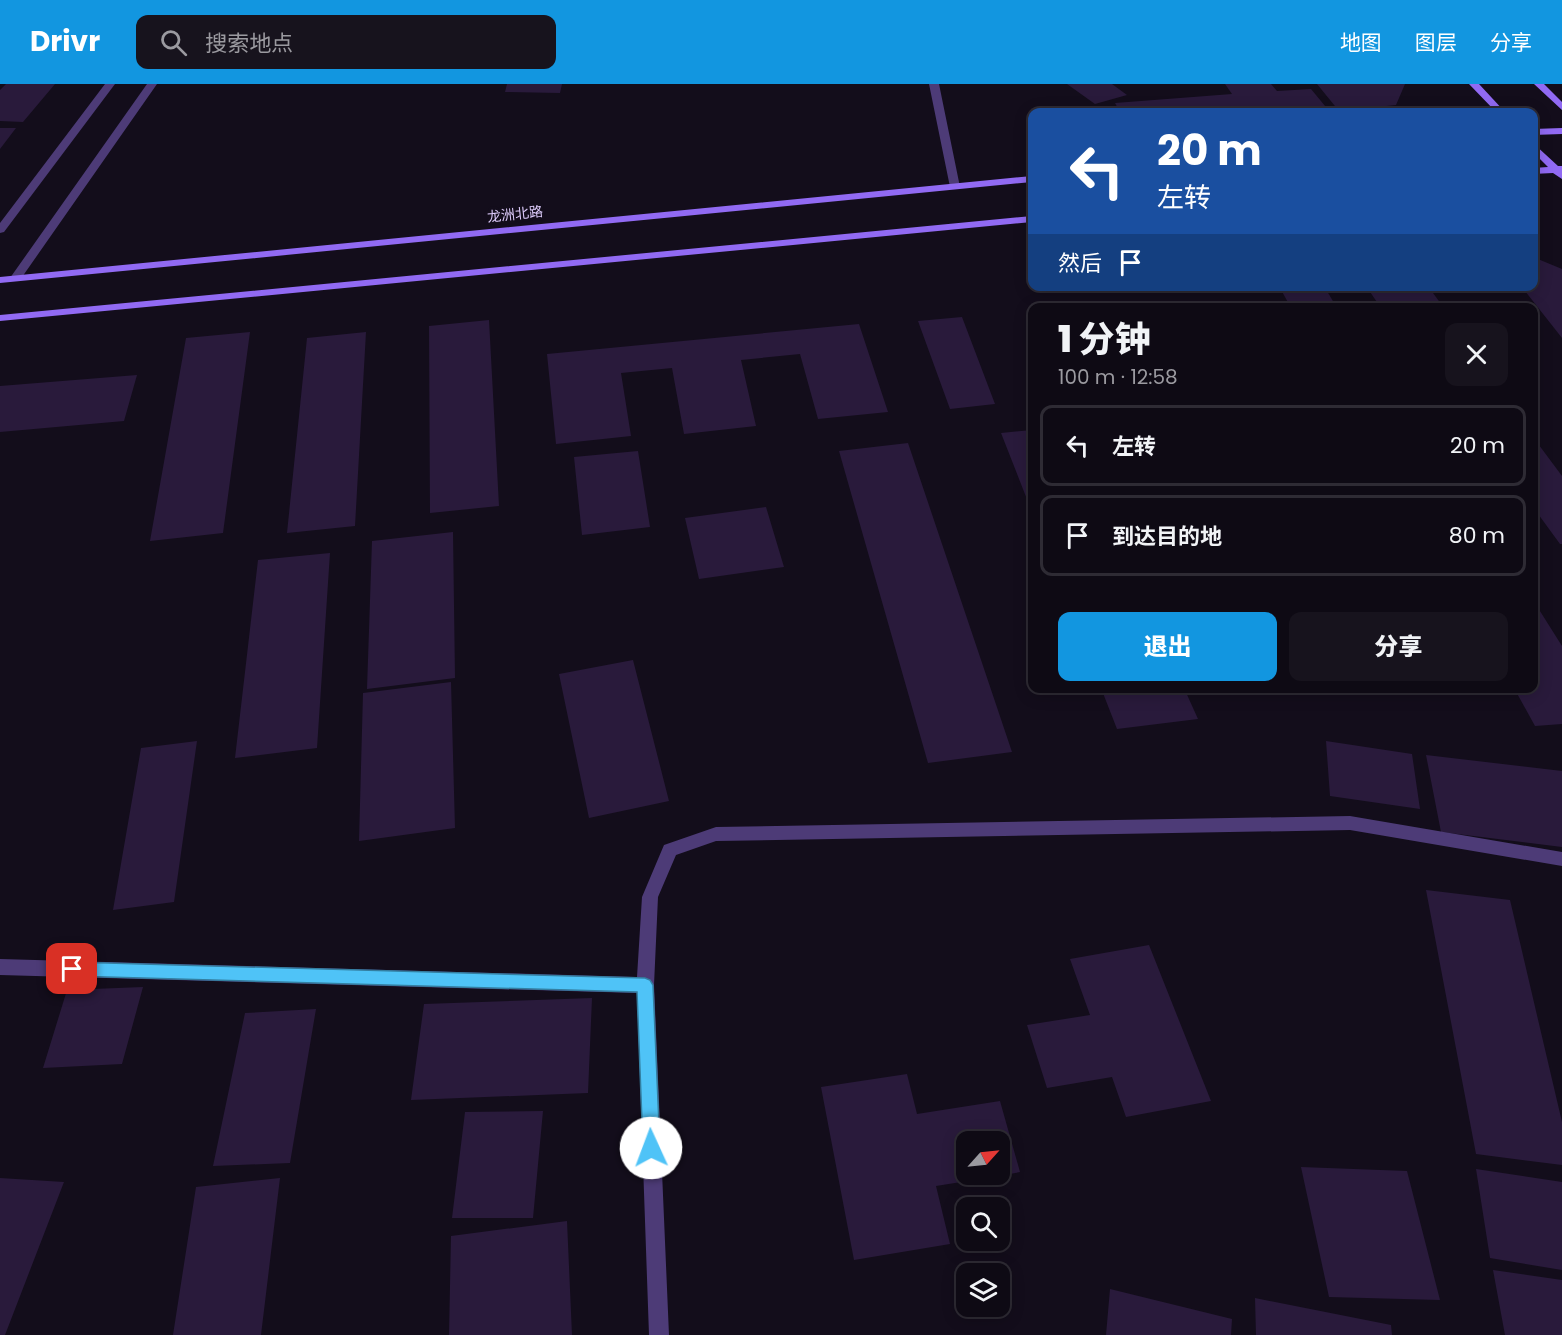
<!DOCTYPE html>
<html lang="zh">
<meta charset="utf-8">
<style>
:root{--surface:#0e0a14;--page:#17131d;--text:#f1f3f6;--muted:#9b9aa0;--line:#2e2b34;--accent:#1296e0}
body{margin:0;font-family:Poppins,"Noto Sans SC",sans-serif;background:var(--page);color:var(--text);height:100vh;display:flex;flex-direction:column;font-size:22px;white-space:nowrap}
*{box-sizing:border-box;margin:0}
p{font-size:20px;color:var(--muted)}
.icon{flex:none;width:33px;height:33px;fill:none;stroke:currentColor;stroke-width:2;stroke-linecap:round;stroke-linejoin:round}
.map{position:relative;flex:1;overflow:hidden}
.drawer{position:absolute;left:1028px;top:219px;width:510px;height:390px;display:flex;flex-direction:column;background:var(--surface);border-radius:12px;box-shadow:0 3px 15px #0003,0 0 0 2px var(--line)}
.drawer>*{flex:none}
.hud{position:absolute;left:1028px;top:24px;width:510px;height:183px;border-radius:12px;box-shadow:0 3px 15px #0003,0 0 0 2px var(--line);background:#1a4fa0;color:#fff;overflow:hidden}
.needle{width:39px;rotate:63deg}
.controls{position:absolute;left:956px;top:1047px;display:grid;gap:12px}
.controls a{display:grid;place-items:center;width:54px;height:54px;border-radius:12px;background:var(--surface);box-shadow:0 3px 15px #0003,0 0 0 2px var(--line);font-size:30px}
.pin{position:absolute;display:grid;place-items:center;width:51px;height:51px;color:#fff;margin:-26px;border-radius:12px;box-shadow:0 3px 9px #0006}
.me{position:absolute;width:66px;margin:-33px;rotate:358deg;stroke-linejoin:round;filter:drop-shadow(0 0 4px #0008)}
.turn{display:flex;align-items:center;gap:21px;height:126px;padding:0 30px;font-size:27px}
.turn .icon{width:78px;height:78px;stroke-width:2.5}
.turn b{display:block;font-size:42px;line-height:51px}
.then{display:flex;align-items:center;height:57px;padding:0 30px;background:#0003;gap:12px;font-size:22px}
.round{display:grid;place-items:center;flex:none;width:63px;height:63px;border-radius:12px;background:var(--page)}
.overview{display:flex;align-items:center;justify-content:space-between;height:102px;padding:0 30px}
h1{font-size:36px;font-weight:800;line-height:45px}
.action{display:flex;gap:12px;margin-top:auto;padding:12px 30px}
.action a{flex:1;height:69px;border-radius:12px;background:var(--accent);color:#fff;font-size:24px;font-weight:800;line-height:69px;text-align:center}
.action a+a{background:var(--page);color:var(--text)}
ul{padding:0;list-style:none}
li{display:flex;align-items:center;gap:18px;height:81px;margin:0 12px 9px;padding:0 18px;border:3px solid var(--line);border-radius:12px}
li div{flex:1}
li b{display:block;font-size:22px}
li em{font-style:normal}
header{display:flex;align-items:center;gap:36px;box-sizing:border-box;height:84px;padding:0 30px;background:var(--accent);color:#fff}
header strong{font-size:28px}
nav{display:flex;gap:33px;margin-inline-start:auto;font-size:21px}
.search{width:420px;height:54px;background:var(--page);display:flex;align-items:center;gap:15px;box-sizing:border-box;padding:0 21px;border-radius:12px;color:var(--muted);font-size:22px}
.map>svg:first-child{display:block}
.building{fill:#291a3b}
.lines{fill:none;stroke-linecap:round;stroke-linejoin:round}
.minor{fill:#4d3b77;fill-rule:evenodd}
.secondary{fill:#916af3;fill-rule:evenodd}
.route{fill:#4fc3f7;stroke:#337fa1;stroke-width:1.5}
.labels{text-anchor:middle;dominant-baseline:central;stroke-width:6;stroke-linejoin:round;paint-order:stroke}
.far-street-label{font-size:14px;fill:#ddcbfb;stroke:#130d1b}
</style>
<header>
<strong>Drivr</strong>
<div class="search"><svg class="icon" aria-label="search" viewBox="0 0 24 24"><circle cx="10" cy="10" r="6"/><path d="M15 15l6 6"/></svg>搜索地点</div>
<nav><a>地图</a><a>图层</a><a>分享</a></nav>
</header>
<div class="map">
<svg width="1562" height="1251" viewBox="0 0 1562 1251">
<rect width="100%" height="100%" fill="#130d1b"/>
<path class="building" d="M6,0H55L23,38L0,37V6Z
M507,0H562L560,9L505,8Z
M1067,0H1112L1127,11L1095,20Z
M1225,0H1271L1277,7L1311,5L1330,28H1120L1115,19L1232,10Z
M1317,0H1405L1396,21L1339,27Z
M0,44H16L0,65Z
M1533,173L1562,185V254L1521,202H1533Z
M1279,202H1324L1337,224H1291Z
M1366,202H1488V204L1433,209L1444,224H1381Z
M962,233L995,320L950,325L918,237Z
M489,236L499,422L430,429L429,242Z
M859,240L888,328L818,335L800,270L741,276L756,342L684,350L672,284L621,289L631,352L556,360L547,270Z
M250,248L223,449L150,457L186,254Z
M366,248L355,442L287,449L307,254Z
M137,291L124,337L0,348V302Z
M1032,346V428L1001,349Z
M1533,353L1562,392V460H1560L1533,423Z
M908,359L1012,668L928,679L839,367Z
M638,367L650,443L582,451L574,373Z
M766,423L784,483L699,495L685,434Z
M453,448L455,594L367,605L372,457Z
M330,469L317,664L235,674L258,476Z
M1533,516L1562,562V640L1535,642L1514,604H1533Z
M633,576L669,717L589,734L559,590Z
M451,598L455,744L359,757L363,609Z
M1101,604H1184L1198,635L1117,645Z
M197,657L174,818L113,826L141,664Z
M1326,657L1412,670L1420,725L1330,712Z
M1426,671L1562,687V763L1441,748Z
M1426,806L1510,816L1562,1038V1081L1476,1070Z
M1149,861L1211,1017L1126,1033L1112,993L1047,1004L1027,941L1090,931L1070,875Z
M143,903L122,980L43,984L67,906Z
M592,914L588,1009L411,1016L424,920Z
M316,925L290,1079L213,1082L245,929Z
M907,990L917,1030L1000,1017L1020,1088L999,1092V1058H966V1090L999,1092L936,1102L950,1160L854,1176L821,1003Z
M543,1027L533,1134H452L465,1028Z
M1301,1083L1407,1087L1440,1216L1329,1213Z
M1476,1085L1562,1098V1186L1490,1174Z
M0,1094L64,1098L5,1251H0Z
M280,1094L261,1251H173L196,1103Z
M567,1137L572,1251H449L451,1152Z
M1493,1186L1562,1196V1251H1505Z
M1110,1205L1232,1235L1231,1251H1106Z
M1255,1214L1391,1241L1392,1251H1256Z"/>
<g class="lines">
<path class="minor" d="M105,0H115L4,148L0,149V139Z
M147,0H157L20,196H12L10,194Z
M929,0H939L960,103L959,105L950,103Z
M1350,732L1562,768V782L1350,746L716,757L676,771L658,813L654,901L669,1251H649L637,909L0,891V875L637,893L642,813L664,761L716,743Z"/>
<path class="secondary" d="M1469,0H1479L1505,28H1496Z
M1534,0H1544L1562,18V26Z
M1562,44V50L1533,51V45Z
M1533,59L1558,82H1562V95L1553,89L1533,90V84L1548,83L1533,68Z
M1032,92V98L0,199V193Z
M1032,132V138L0,237V231Z"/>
</g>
<path class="route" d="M72,878L645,894L650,896L653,901L660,1064L658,1070L651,1073L645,1070L643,1064L637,908L72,892L66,890L64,885L66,880Z"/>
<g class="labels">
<g class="far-street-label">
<text transform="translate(515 130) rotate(-6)">龙洲北路</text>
</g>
</g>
</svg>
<div class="controls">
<a><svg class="needle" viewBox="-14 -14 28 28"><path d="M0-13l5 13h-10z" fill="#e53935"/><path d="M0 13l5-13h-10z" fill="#9b9aa0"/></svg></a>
<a><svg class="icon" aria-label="search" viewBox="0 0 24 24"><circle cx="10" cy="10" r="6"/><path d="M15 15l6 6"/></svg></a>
<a><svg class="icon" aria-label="layers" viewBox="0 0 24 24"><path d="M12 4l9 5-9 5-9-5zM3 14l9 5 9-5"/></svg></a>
</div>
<div class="pin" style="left:72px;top:885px;background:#d93025"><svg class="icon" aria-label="arrive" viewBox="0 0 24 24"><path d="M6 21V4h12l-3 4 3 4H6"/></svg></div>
<svg class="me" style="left:651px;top:1064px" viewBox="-20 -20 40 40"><circle r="19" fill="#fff"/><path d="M0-13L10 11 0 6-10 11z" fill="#4fc3f7"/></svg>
<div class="hud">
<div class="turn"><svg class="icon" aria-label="left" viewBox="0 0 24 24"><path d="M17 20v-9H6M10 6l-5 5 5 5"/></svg><div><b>20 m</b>左转</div></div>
<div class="then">然后<svg class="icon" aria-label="arrive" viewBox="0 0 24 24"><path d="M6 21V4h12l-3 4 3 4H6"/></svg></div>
</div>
<section class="drawer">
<div class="overview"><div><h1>1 分钟</h1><p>100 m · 12:58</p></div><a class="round"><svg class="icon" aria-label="close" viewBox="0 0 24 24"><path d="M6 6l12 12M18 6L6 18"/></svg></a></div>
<ul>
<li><svg class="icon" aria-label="left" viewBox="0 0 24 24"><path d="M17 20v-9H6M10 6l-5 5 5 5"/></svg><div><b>左转</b></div><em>20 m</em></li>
<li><svg class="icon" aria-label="arrive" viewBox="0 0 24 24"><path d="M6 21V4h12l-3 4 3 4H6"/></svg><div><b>到达目的地</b></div><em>80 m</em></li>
</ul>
<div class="action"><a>退出</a><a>分享</a></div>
</section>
</div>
